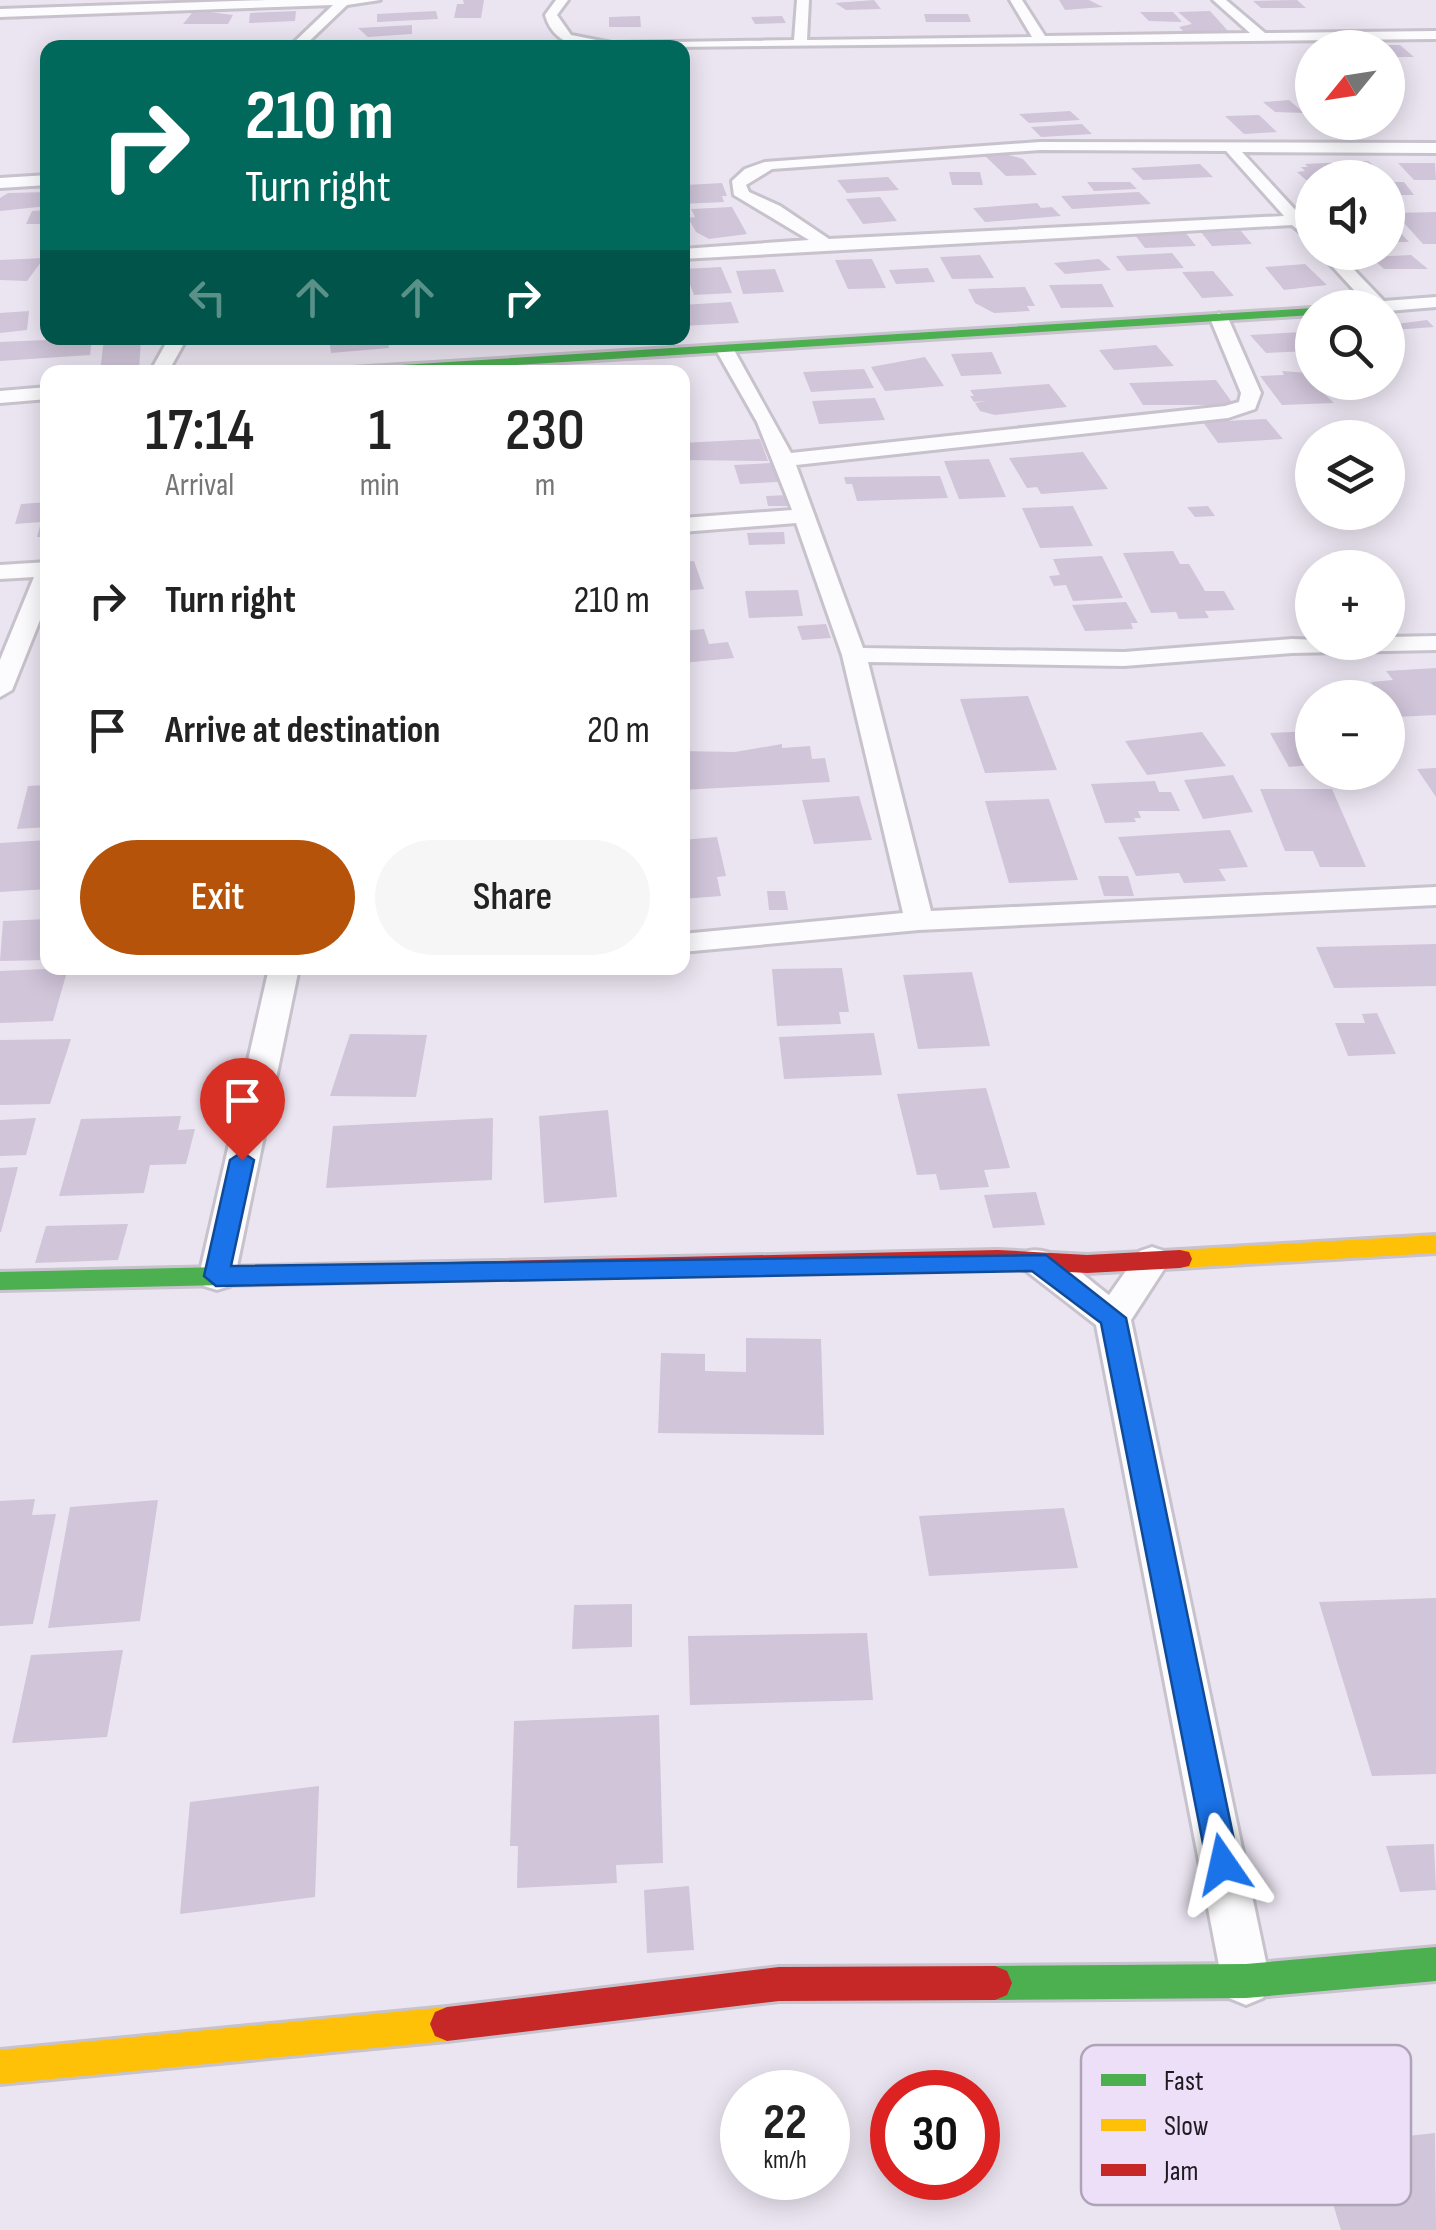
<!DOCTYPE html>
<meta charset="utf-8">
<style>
:root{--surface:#fff;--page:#f6f6f6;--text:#222;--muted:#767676;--accent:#b45309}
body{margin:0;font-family:"Sofia Sans Condensed",sans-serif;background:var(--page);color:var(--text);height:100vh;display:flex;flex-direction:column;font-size:38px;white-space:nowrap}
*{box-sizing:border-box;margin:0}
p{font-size:32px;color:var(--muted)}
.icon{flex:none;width:55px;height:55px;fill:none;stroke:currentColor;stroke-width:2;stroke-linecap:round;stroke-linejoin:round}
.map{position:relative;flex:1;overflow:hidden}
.drawer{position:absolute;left:40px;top:365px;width:650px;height:610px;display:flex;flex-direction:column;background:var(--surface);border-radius:20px;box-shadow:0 5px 25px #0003}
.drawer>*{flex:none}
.hud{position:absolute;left:40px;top:40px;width:650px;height:305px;border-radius:20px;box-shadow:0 5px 25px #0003;background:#00695c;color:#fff;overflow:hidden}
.needle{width:65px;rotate:240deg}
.fabs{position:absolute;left:1295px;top:30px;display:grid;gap:20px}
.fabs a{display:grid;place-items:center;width:110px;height:110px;border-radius:50%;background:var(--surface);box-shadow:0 5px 25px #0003;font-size:50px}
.speed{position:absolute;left:720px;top:2070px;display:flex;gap:20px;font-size:50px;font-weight:700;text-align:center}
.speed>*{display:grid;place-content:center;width:130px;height:130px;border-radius:50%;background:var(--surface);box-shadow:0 5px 25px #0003;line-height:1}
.speed small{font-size:25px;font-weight:400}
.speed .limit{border:15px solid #d22;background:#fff;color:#111}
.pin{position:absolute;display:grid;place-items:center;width:85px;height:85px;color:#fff;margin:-102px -42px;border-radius:50% 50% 50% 0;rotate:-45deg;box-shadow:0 0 10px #0007}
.pin .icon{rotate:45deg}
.me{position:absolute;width:110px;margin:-55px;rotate:349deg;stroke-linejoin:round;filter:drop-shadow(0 0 8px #0008)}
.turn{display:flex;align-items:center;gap:35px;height:210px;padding:0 40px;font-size:45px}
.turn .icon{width:130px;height:130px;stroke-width:2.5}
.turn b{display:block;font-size:70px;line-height:85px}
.lanes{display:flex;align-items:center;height:95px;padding:0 40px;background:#0003;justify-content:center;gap:50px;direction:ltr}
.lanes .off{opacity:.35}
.eta{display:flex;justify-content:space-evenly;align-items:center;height:170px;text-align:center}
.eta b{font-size:60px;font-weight:600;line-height:70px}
.cta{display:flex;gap:20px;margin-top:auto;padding:20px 40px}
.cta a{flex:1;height:115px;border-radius:60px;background:var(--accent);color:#fff;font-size:40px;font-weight:600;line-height:115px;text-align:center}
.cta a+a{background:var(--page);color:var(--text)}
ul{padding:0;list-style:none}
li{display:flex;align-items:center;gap:30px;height:130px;padding:0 40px}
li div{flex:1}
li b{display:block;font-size:38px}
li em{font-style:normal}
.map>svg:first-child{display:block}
.building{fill:#d0c5d9}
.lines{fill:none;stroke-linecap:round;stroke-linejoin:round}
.street-casing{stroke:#c7c2cc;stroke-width:6}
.fast-casing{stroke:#c7c2cc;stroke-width:6}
.slow-casing{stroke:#c7c2cc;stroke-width:6}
.jam-casing{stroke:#c7c2cc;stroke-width:6}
.street{fill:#fcfbfd;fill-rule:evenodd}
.fast{fill:#4caf50;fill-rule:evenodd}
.slow{fill:#ffc107;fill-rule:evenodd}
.jam{fill:#c62828;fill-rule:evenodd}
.route{fill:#1a73e8;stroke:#114b97;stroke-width:2.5}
.key{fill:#ecdff7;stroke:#aea4b7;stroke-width:2.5}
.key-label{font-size:28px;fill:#1f1a22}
</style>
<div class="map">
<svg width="1436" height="2230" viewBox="0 0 1436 2230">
<rect width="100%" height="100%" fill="#ebe5f1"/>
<path class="building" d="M463,0H484L481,18H454L457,4H464Z
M874,0L881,9L846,10L835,3Z
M1059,0H1089L1103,7L1065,10Z
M1297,0L1306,8H1261L1253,1Z
M296,11L295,21L249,23L250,13Z
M436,11L438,19L377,22V14Z
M1210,11L1229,32L1183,31L1179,27L1192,24L1178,12Z
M209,12L233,15L228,24H183L192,13Z
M1140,12H1173L1182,22L1149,21Z
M924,14H968L971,22H926Z
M640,16L641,27H609V17Z
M782,16L786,23L755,24L751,17Z
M412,25V34L368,37L358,28Z
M1388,45H1400L1414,57H1388Z
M1289,100L1304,113L1275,112L1263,102Z
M1070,111L1080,120L1029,123L1019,114Z
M1259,115L1277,132L1244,134L1225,116Z
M1082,124L1092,134L1041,137L1031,127Z
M1005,154L1023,159L1037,175L1006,176L984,155Z
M1368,161L1385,174L1306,180L1297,172L1305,171L1301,167H1308L1305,164Z
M1398,163H1435L1436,180H1414Z
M1200,164L1213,177L1143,180L1131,168Z
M949,172H980L983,185H952Z
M888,177L899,190L847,193L837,180Z
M1087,182H1130L1137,189L1094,191Z
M1388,182H1404L1414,195H1399L1403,200L1388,202Z
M722,183L727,196H722L724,202L682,204L686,185Z
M48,192V206L0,211V198L8,193Z
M1139,192L1151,204L1072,209L1061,196Z
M880,197L897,221L863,224L846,199Z
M1037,203L1041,208L1052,207L1061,216L985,222L973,208Z
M732,207L747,234L709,239L696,232L688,218L695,217L691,209Z
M48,210V224H26L32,211Z
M1436,212V244H1423L1395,213Z
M1388,219L1409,242H1388Z
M1241,231L1252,244L1212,246L1201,232Z
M1186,233L1196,246L1145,248L1135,235Z
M1172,253L1184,268L1127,271L1116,256Z
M980,255L994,278L952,279L940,257Z
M1411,255L1428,269H1384L1371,257Z
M44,258L27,281L0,280V260Z
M872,259L886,288L848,289L835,260Z
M1099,259L1111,270L1065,274L1054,263Z
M1305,264L1327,285L1284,290L1265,267Z
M721,267L732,293L694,295L684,269Z
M928,268L935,282L896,284L889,270Z
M775,269L784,292L743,294L736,271Z
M1213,271L1234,296L1202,298L1182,272Z
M1102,284L1114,307L1061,308L1049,285Z
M1025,287L1035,306H1027L1030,311L994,313L975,303L968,289Z
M731,302L739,323L682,326V305Z
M29,311L27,330L0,333V313Z
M1427,320L1434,327L1393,330L1388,325Z
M1303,332L1312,343V351L1266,353L1250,335Z
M92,338L90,355L0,361V342Z
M104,338H141L139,370L100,372Z
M329,338H388L389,348L331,353Z
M1156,345L1174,366L1114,370L1099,350Z
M992,352L1002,374L961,376L951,354Z
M925,357L944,386L885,391L871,367Z
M864,369L874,388L811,392L803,372Z
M1282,371L1309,373L1312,382L1334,403L1282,405L1260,376L1284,375Z
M1216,380L1234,405H1143L1129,383Z
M1049,384L1067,407L995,415L980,411L975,403L987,401L974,402L970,396H974L970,390Z
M875,398L885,420L819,424L812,401Z
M1266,419L1283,439L1218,443L1203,422Z
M760,439L768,461L682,460V443Z
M1083,452L1108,489L1041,494L1037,487L1027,488L1009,458Z
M989,459L1006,497L959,499L944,461Z
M771,463L778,482L740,484L734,465Z
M940,476L948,498L857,501L852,484H846L844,477Z
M789,495L791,506H768L766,496Z
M48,502V537H37L41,522L15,524L21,504Z
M1073,506L1093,546L1040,548L1022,508Z
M1208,506L1215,516L1195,517L1187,507Z
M784,532L785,544L749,545L747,533Z
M1173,551L1180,564H1189L1205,591H1224L1235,610L1205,611L1209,618L1179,619L1176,612L1151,613L1123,553Z
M1102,556L1123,598L1073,601L1066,585L1054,586L1049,576L1060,575L1053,559Z
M694,561L704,589L682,591V562Z
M798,590L803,616L749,618L745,591Z
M1126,602L1138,623H1131L1133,629L1085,631L1072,605Z
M826,624L831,638L802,640L797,626Z
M704,629L709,644L728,642L734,658L682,663V631Z
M1436,668V715L1396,717L1388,698H1382L1371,682L1393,680L1386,671Z
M1028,696L1057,770L985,773L960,699Z
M1312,731V765L1289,767L1270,733Z
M1202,732L1226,766L1147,775L1125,741Z
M782,744V748L810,746L812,759L825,758L830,782L682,790V751L735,752Z
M1436,768V797L1417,769Z
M1233,775L1253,812L1203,819L1184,780Z
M1155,781L1159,792H1171L1180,811H1138L1141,818H1134L1136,822L1105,823L1091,784Z
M48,785V827L17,829L28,786Z
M1260,789H1332L1366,867H1320L1313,851H1285Z
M859,796L872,840L814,844L802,800Z
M1049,799L1078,880L1009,883L985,801Z
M1230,830L1248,867L1219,869L1226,881L1184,883L1179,873L1136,876L1118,837Z
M717,837L726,876L717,877L721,896L682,899V840Z
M48,840V889L0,892V843Z
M1098,876H1128L1134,896H1104Z
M767,891H785L788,910H769Z
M48,919V960L0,961L3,921Z
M1436,944V986L1334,988L1316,947Z
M68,968L53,1021L0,1023V971Z
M842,968L849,1012H839L841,1024L777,1026L772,969Z
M972,972L990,1046L918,1049L903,975Z
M1377,1013L1396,1054L1348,1056L1335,1023H1365L1362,1014Z
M874,1033L882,1075L784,1079L779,1037Z
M350,1034L427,1035L416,1097L330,1096Z
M71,1039L50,1104L0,1105V1040Z
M986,1088L1010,1168L984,1170L989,1187L940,1190L936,1174L917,1175L897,1094Z
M608,1110L617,1197L544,1203L539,1116Z
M181,1116L178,1130L195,1129L186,1164L150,1165L144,1193L59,1196L81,1119Z
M36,1118L26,1155L0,1156V1120Z
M493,1118L492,1180L326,1188L333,1126Z
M18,1167L1,1232H0V1168Z
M1036,1192L1045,1225L993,1228L984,1195Z
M128,1224L118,1260L35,1263L46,1226Z
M746,1338L821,1339L824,1435L658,1433L661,1353L705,1354V1371L746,1372Z
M35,1499L32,1515L56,1514L33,1624L0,1626V1501Z
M158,1500L140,1621L48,1628L70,1507Z
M1064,1508L1078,1568L929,1576L919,1516Z
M1436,1598V1774L1372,1776L1319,1602Z
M632,1604V1647L572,1649L574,1605Z
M867,1633L873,1700L690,1705L688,1636Z
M123,1650L107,1737L12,1743L31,1655Z
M659,1715L663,1863L616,1865L617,1883L517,1888L518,1846H510L514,1721Z
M319,1786L315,1897L180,1914L190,1802Z
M1434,1844L1436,1890L1400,1892L1386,1846Z
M689,1886L694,1950L647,1953L644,1890Z
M1435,2133L1436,2230H1341L1315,2146Z"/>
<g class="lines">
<g class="street-casing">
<path id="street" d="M267,0H380L347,5L302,48H288L333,5L0,17V9Z
M556,0H568L557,15L571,35L612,43L794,40L797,0H809L807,40L1032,37L1010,0H1022L1045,36L1250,33L1213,0H1226L1265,33L1436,31V39L583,48C563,42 551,35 545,15Z
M1040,142L1436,143V153L1242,152L1312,228V242L1292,225L682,259V249L809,240L734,195L732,181L745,169L765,162ZM1040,150L1226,151L1284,216L829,239L780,206L749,192L746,185L772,169Z
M48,175V185L0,188V178Z
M1319,252H1337L1384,301L1436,297V307L1388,311V308H1351L1365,302Z
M1219,313L1228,318L1261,393L1255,409L1228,418L796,465L863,648L1124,652L1292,639L1388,642V637L1436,636V650L1292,653L1124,666L868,662L931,911L1436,887V905L919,930L682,952V934L903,913L842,655L796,523L682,532V518L792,510L757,422L716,350L718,346L734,350L791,453L1225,406L1239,402L1241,393L1210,318Z
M169,338H187L168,372H150Z
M48,387V399L0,403V391Z
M48,562V600L12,690L0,697V660L34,577L0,579V565Z
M269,968H299L235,1276L230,1286L217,1290L204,1286L199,1276Z
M1152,1247L1164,1251L1170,1260L1131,1320L1270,1981L1263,1998L1246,2005L1229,1998L1222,1981L1096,1325L1025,1270L1019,1261L1025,1252C1054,1242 1086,1279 1109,1295L1140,1251Z"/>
</g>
<g class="fast-casing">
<path id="fast" d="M1313,308L1312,315L406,372H345L352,368Z
M401,1263L410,1265L413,1272L410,1279L401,1281L0,1290V1272Z
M1436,1947V1981L1246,1998L995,2000L983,1995L978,1983L983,1971L995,1966L1246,1964Z"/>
</g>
<g class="slow-casing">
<path id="slow" d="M1436,1235V1253L1180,1268L1171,1266L1168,1259L1171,1252L1180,1250Z
M447,2007L459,2012L464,2024L459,2036L447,2041L0,2084V2050Z"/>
</g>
<g class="jam-casing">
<path id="jam" d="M998,1250L1087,1255L1180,1250L1189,1252L1192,1259L1189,1266L1180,1268L1087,1273L998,1268L401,1281L392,1279L389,1272L392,1265L401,1263Z
M995,1966L1007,1971L1012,1983L1007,1995L995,2000L779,2001L447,2041L435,2036L430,2024L435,2012L447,2007L779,1967Z"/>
</g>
<use href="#street" class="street"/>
<use href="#fast" class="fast"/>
<use href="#slow" class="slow"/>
<use href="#jam" class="jam"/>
</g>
<path class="route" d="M242,1152L254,1160L231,1266L1046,1255L1126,1318L1239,1864L1234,1876L1223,1880L1211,1876L1207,1864L1101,1323L1032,1271L216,1286L204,1276L230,1160Z"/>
<rect x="1081" y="2045" width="330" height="160" rx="15" class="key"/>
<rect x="1101" y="2074" width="45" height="12" fill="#4caf50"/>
<rect x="1101" y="2119" width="45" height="12" fill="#ffc107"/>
<rect x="1101" y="2164" width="45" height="12" fill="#c62828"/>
<g class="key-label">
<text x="1164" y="2090">Fast</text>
<text x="1164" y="2135">Slow</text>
<text x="1164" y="2180">Jam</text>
</g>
</svg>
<div class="fabs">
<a><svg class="needle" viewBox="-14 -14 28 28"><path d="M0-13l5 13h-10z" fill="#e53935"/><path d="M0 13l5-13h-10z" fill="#767676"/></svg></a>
<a><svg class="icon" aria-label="sound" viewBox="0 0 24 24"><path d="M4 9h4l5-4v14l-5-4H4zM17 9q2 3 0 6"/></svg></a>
<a><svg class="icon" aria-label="search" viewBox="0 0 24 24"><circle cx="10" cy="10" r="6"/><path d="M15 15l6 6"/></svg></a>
<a><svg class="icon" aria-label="layers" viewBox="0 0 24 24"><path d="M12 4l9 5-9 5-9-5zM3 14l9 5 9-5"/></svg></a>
<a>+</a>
<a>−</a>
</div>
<div class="speed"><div>22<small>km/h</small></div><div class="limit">30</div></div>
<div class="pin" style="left:242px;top:1160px;background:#d93025"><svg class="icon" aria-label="arrive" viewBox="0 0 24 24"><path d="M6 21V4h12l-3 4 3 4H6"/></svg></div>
<svg class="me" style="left:1223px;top:1864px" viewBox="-20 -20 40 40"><path d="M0-17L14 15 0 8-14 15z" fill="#1a73e8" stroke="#fff" stroke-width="4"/></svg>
<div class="hud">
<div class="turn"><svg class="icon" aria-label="right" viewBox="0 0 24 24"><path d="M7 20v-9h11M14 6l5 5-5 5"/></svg><div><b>210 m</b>Turn right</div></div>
<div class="lanes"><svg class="icon off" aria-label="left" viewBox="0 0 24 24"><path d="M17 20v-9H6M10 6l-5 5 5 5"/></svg><svg class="icon off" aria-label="ahead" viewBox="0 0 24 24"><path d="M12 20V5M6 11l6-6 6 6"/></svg><svg class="icon off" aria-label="ahead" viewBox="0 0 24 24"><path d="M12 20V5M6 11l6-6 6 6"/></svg><svg class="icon" aria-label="right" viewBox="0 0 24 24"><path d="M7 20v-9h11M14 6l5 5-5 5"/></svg></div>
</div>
<section class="drawer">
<div class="eta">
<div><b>17:14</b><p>Arrival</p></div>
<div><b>1</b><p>min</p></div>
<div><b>230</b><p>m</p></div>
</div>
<ul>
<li><svg class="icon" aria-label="right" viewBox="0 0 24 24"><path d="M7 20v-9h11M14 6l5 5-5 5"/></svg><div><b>Turn right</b></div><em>210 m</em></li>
<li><svg class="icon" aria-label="arrive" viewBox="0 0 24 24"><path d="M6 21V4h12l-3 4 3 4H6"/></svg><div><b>Arrive at destination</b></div><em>20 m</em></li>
</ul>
<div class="cta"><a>Exit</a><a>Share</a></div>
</section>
</div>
